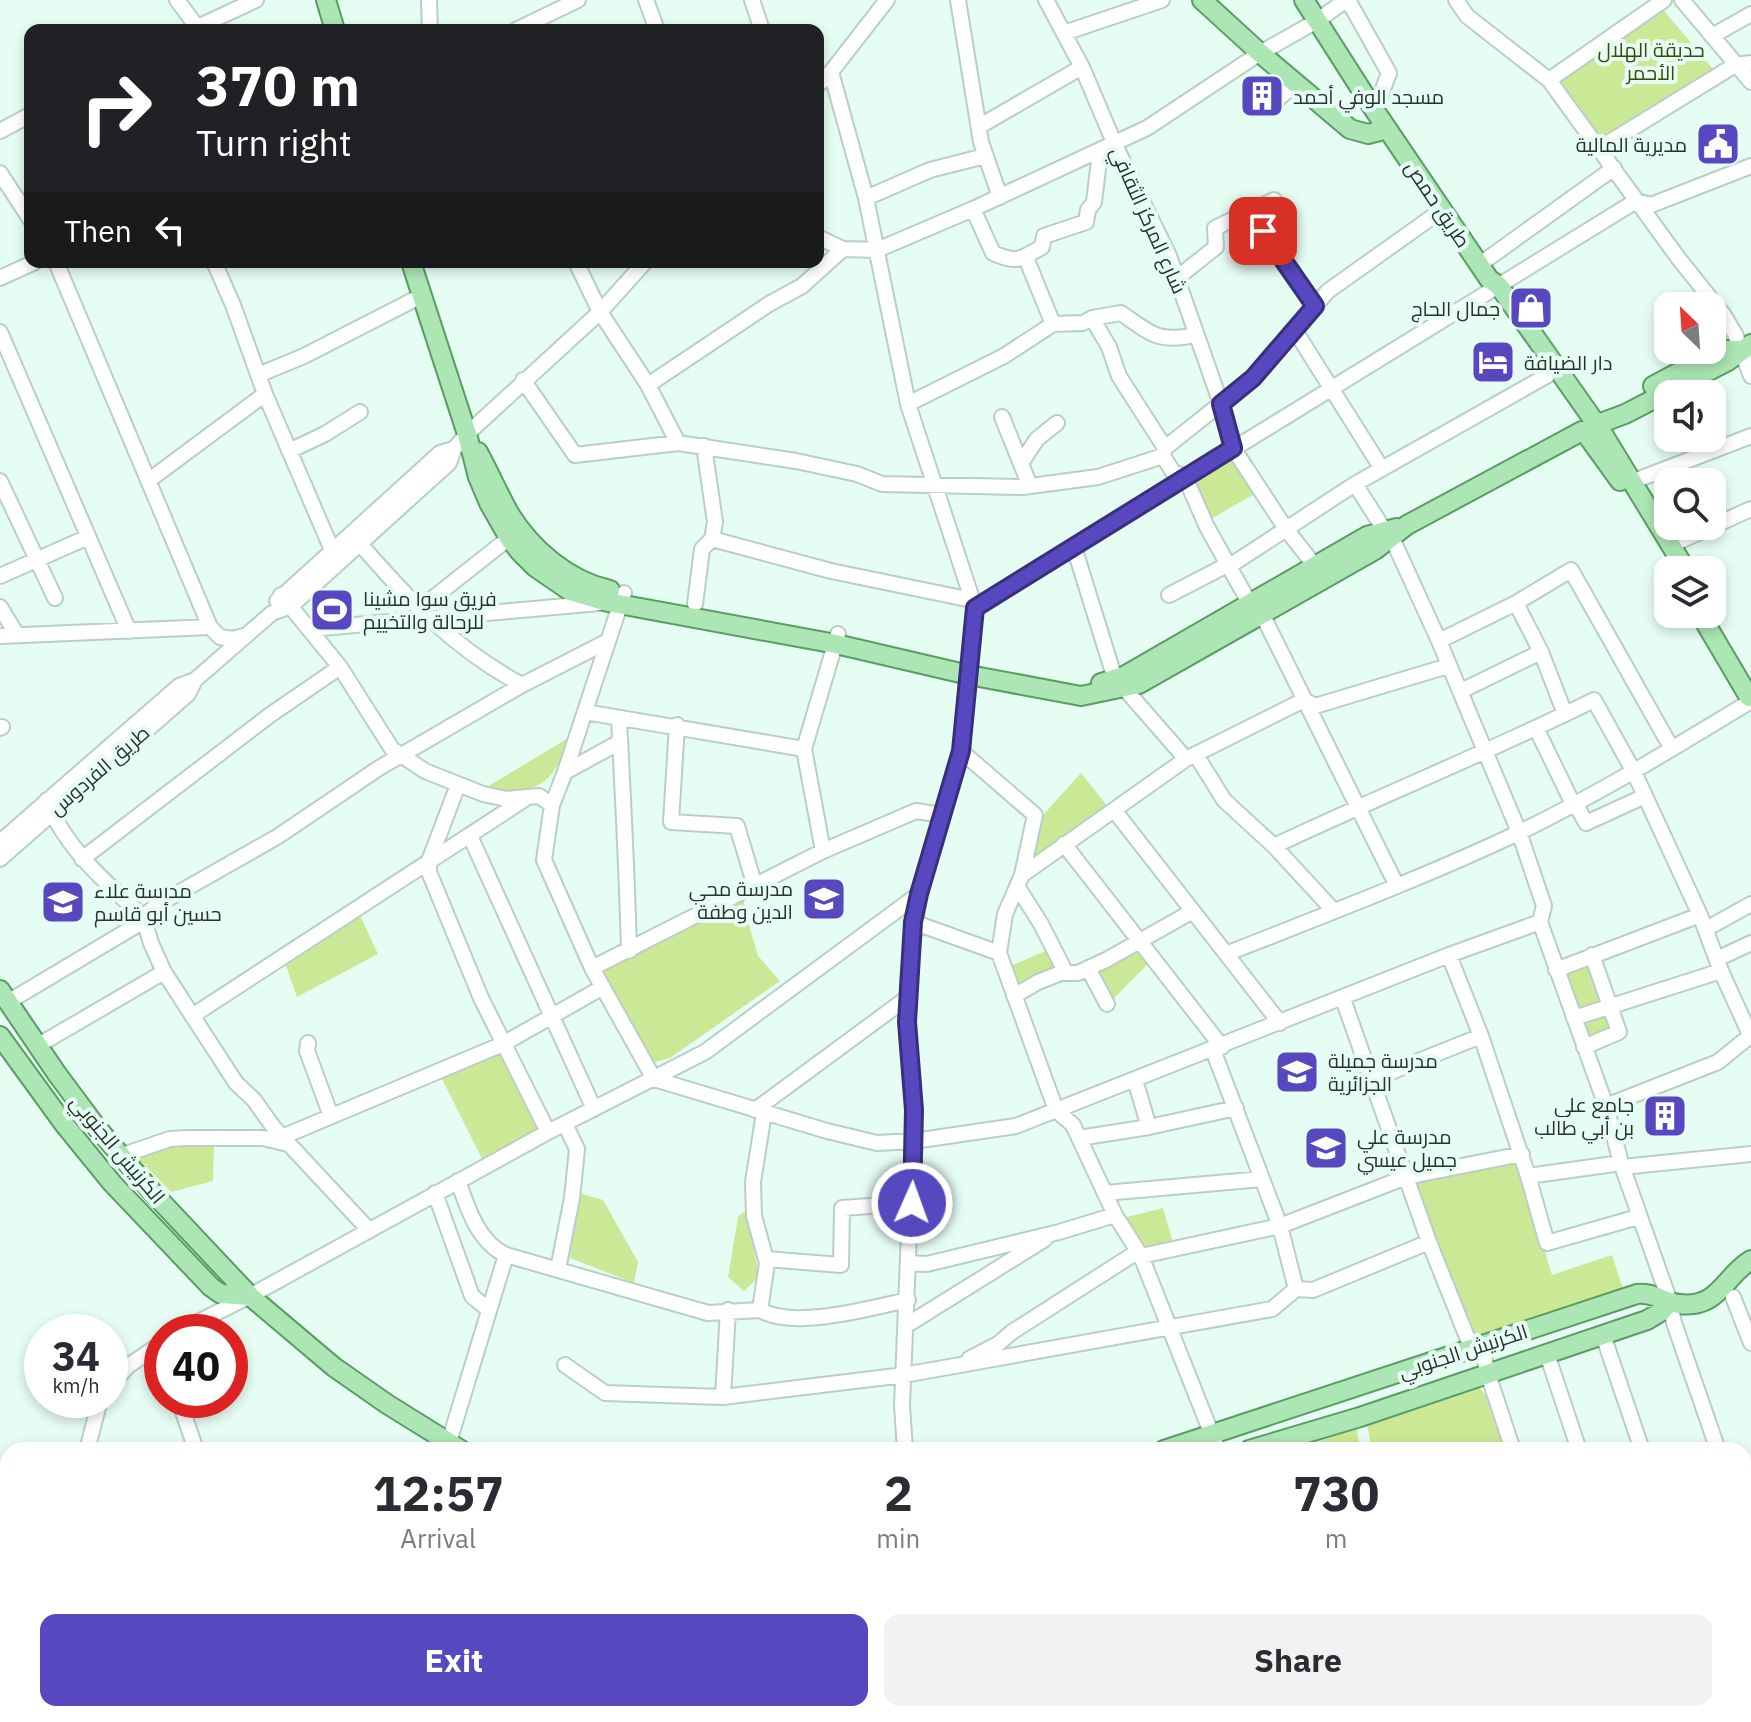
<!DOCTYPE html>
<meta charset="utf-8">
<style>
:root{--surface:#fff;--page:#f2f2f3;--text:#2b2b33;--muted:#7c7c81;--accent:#5748c0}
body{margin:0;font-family:"IBM Plex Sans",Cairo,sans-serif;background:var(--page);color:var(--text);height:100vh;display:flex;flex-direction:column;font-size:30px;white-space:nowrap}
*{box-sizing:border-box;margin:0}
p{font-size:26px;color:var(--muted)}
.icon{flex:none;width:44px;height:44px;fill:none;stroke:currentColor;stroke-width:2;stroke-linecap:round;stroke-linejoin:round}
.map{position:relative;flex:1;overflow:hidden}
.details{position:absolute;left:0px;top:1442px;width:1752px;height:280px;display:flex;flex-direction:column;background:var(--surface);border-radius:24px 24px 0 0;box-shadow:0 4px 12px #0003}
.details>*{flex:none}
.top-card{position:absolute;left:24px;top:24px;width:800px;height:244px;border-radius:16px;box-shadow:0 4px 12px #0003;background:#202124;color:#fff;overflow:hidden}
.needle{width:52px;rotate:335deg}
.tools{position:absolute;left:1654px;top:292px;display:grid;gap:16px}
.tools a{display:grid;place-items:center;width:72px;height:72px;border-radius:16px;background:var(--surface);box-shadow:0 4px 12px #0003;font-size:40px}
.speed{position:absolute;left:24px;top:1314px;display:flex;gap:16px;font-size:40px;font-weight:700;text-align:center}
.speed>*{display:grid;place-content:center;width:104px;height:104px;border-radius:50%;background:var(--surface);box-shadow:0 4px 12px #0003;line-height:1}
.speed small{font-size:20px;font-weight:400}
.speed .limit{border:12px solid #d22;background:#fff;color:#111}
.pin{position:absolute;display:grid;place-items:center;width:68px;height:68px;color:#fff;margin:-34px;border-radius:16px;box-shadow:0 4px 12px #0006}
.me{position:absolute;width:88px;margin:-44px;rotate:2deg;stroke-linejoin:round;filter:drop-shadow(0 0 6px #0008)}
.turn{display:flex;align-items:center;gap:28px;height:168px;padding:0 40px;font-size:36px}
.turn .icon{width:104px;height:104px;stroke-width:2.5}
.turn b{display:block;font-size:56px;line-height:68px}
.then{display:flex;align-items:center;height:76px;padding:0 40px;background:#0003;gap:16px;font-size:30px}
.eta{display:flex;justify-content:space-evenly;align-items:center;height:136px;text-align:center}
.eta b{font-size:48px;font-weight:700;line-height:56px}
.action{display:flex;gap:16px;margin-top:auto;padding:16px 40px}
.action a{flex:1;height:92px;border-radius:16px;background:var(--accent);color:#fff;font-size:32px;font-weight:700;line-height:92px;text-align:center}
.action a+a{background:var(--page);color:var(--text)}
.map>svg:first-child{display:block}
.park{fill:#cbe896}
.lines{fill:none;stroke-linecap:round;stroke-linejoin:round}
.minor-casing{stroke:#b9cfc6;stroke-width:18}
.major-casing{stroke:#5b9c65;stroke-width:22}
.minor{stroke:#fff;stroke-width:14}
.major{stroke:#ace6b4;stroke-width:18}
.route-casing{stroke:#392f7d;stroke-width:20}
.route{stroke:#5748c0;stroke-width:14}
.labels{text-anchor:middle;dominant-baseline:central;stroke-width:8;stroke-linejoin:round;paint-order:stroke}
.park-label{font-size:20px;fill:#394a0b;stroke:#e6fdf4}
.poi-label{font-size:20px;fill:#2a322f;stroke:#e6fdf4;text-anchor:start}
.street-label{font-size:20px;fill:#2a322f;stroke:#e6fdf4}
</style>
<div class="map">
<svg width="1751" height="1722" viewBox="0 0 1751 1722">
<rect width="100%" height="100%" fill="#e6fdf4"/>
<path class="park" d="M1660,6L1714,70L1601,138L1557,81Z
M1234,451L1258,492L1211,519L1188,478Z
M570,737C554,783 537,798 487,787Z
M1081,773L1108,807L1029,864L1044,814Z
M744,893V907L758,956L780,981L670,1058L651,1063L596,969Z
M358,911L378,954L297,997L284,960Z
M1137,949L1149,963L1111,1001L1095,969Z
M1048,950L1059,971L1015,988L1010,966Z
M1590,960L1606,1004L1578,1014L1562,970Z
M1608,1012L1616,1033L1588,1043L1580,1022Z
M501,1049L538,1128L482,1159L441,1077Z
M214,1140L213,1181L171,1192L133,1153L171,1141Z
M1518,1162L1552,1275L1612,1255L1623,1289L1484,1335L1475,1334L1469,1329L1413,1179Z
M579,1193L603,1200L638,1262L634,1283L570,1258Z
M1163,1208L1173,1242L1138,1248L1123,1218Z
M743,1212L748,1214L759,1277L744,1291L728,1277L738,1217Z
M1474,1388H1480L1486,1396L1506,1450H1372L1367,1424Z
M1357,1428L1360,1450H1293Z
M5,1524L8,1532V1615L0,1619V1526Z
M921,1714H1086L1062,1722H921Z"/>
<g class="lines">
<g class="minor-casing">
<path id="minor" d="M177,0L197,27
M429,0L430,30
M646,0L657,30
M752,0L762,30
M958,0L981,142L1000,197
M1046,0L1082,67L1115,145L1169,256L1221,404L1233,448L1286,529L1315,566
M1348,0L1389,73L1379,100L1371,105
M1456,0L1467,16L1549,80L1679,259L1723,314L1735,334L1751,376
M1682,0L1751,82
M191,30L256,0
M516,30L578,0
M1064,33L1162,0
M1712,36L1751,14
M1549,80L1664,0
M818,85L831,72L887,0
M1265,109L1296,84
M980,126L1082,67
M0,131L30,115
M1600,148L1735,65L1751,63
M0,173L30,219
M866,198L930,170L985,156
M973,209L993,253C1018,264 1020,259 1042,247L1044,236L1086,222L1088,210L1094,202L1100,152
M1250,211L1274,200
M818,237L843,249L877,250L973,209L1147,128L1260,53L1317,21L1346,0
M1026,258L1053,324L1083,323L1092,318L1109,347L1119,376L1165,448
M56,262L210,627L220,637L233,639L244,636
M214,262L233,305L265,394L332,550
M576,262L600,312L648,385L678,443
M1479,265L1614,168
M0,278L35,262
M1177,278L1216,247L1215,228L1250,211L1315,306
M1092,318L1121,313C1151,334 1158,343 1195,335
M1292,331L1299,337L1382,469
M0,332L129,631
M258,375L304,356L423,295
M523,380L575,455L678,443L796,461L857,474L882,484L1023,487L1098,477L1163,456L1173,472L1185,477L1207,527L1250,604
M648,385L769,304L802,286L843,249
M908,404L1004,356L1053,324
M1002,417L1030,486
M289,451L325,434L360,412
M1163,456L1165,448L1253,378L1328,291L1442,210
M1021,463L1037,439L1057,423
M0,481L55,598
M148,481L265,394
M1634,481L1751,436
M1355,484L1385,531
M354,537C406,597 451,647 522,685
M1392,538L1439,641L1519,832L1544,906L1540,922L1606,1106L1621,1163L1670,1302L1674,1323L1718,1450
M712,539L831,571L972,600
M1671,545L1751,509
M1074,547L1115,679
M1228,567L1355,484L1548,375
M0,576L88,537
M624,593L565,772L552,805L544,860L592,968L654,1079L827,1131L877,1143L914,1141L1016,1126L1449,955L1540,922
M281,595L340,667L392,749L425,771L483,794L506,799L539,796L552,805
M1169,595L1227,565
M277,601L440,453L454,449
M1516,603L1541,652
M695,604L702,549L712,539L715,522L704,446
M0,607L17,635
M975,608L1636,201L1651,205L1751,166
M418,610L509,538
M1262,614L1397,886
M311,629L599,603
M0,636L210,627
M1439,641L1516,603L1571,570L1672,749
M1125,689L1186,759
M1461,691L1541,652L1565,714
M585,712L804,749
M619,719C623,796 627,873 629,951
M677,725L671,822L737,826L754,883
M0,728L2,727
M1536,728L1573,804
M961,751L1035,815L1022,875L1005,914L999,953L1056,1110L1073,1125L1115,1215L1141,1256L1218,1450
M1196,755L1224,800L1274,846L1334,911
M565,772L620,742
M458,785L429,861V872L481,998L548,1132
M1575,803L1586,823L1645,796
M1114,810L1280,1023
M470,836L594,1109
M0,842L179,686L195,680L272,613L291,606L449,463L454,449L467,434L600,312L645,262
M1064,844L1222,1047
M1274,846C1380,796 1489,752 1594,700L1634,772L1700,915L1721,971L1751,1037
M823,851L804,749L838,634
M0,859L188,694L195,680
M82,859L270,715L340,667
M1022,875L1186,759L1304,700L1315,706L1448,666
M1017,886L1041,924L1066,973
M913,922L999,953
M1706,929L1751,904
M1226,954C1324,915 1423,878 1518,833C1599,794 1675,747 1751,701
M1449,955L1481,1036L1528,1176
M1717,959L1751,943
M592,968L823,851L916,811L942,815
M1088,968L1107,1004
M1556,970L1700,915
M1014,996L1038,982L1061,973H1078L1106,960L1193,911
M1343,999L1429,1242L1471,1347
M8,1002L137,925L143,917C106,882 65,849 47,800
M192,1016L525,799
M1574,1018L1721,971
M308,1043L307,1051L331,1116
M37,1046L164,972
M1584,1047L1619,1032L1592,955
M1371,1080L1481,1036
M1606,1106L1718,1062L1750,1036
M755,1110L907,998
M1149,1127L1236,1108
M282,1137L503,1044L603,987
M1079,1138L1149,1127L1135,1080
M120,1156L170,1139L186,1138H263L288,1144
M1621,1163L1528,1176L1547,1243L1638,1217
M1622,1167L1751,1154
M458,1181C468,1209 478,1242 506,1255
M435,1193L472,1296L489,1310
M1105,1193L1262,1179
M368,1229L274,1128L254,1100L236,1083L164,972L151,943L143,917L157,905L277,837L379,768L522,685L606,642
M1141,1256L1280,1226L1406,1177L1522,1154
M766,1259L841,1265L842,1208L912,1203
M910,1263L927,1264L1059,1232L1115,1215
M558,1269L572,1198L577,1149L565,1124
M1296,1289L1313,1290L1429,1242
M1733,1297L1751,1343
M760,1310C795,1330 869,1308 908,1300
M907,1325L1045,1239
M178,1332L250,1296L548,1132L705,1052L919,894L961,751L975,608L908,404L866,198L831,72
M1603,1335L1642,1450
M1481,1344L1488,1374L1513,1450
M1547,1354L1579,1450
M969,1359L998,1344L1012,1332L1137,1252
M565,1365L605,1393L723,1397L904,1375L1272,1309L1296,1289L1280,1226L1213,1050
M110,1386L128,1366L162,1343
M723,1397L728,1310
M179,1400L196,1450
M449,1442L506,1255L708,1313L760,1310L767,1263L754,1216L753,1182L764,1113
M87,1450L100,1400
M905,1450L902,1405L914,1110L907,1022L908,980L919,894
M1744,1529L1751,1543
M1744,1639L1751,1640
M0,1687L8,1676
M1222,1714L1224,1722
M1303,1714L1305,1722
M1430,1714L1431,1722
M1545,1714L1548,1722
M914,1722V1714
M1076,1722L1100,1714
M1731,1722L1751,1715"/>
</g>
<g class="major-casing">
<path id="major" d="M326,0L335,30
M1202,0L1260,53L1350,129L1368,134L1387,129
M1304,0L1371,105L1489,279L1499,286L1592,418
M411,262L467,434L478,477L489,503L509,538L520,552L535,567L570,591L608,602L836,644L969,675L1081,696L1139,684L1375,550L1407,525L1582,431
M1653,386L1720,350H1741
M1598,424L1625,414L1728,361L1751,344
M1598,426L1686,570
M1586,434L1620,481
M478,452C489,472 498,493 509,513C531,549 568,581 610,590
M1700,614L1749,697
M1101,683L1124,676L1367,536L1397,528
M0,990L57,1074L98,1129L154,1194L250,1296L334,1367L387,1404L461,1450
M0,1036L64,1124L112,1183L211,1287L221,1294L250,1296
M1164,1450L1637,1294C1653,1292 1663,1302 1679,1304C1719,1309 1724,1276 1751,1260
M1249,1450L1360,1417L1647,1320L1662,1311L1670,1302"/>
</g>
<use href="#minor" class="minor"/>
<use href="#major" class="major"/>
</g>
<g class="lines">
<g class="route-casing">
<path id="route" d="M912,1203L914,1110L907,1022L913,922L919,894L961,751L975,608L1233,448L1221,404L1253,378L1315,306L1263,231"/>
</g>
<use href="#route" class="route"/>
</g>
<defs>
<g id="building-square" transform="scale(2.3)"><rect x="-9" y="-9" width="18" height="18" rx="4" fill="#5748c0" stroke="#e6fdf4"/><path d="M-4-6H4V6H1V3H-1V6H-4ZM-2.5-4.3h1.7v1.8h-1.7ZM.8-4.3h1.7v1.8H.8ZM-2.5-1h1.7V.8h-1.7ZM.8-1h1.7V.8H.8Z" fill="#fff"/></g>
<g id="civic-square" transform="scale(2.3)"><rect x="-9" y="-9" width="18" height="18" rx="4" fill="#5748c0" stroke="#e6fdf4"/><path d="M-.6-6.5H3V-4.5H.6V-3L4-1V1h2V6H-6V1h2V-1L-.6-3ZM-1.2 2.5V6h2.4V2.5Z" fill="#fff"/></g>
<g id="shop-square" transform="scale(2.3)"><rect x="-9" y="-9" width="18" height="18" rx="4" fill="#5748c0" stroke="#e6fdf4"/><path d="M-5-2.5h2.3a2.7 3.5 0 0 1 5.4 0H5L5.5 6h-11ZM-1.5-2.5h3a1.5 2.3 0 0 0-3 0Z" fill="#fff"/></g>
<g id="hotel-square" transform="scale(2.3)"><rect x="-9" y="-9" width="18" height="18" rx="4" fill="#5748c0" stroke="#e6fdf4"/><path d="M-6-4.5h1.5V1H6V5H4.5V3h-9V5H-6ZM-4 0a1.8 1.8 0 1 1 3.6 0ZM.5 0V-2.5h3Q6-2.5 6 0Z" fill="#fff"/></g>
<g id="stadium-square" transform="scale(2.3)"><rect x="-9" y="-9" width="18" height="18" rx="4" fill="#5748c0" stroke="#e6fdf4"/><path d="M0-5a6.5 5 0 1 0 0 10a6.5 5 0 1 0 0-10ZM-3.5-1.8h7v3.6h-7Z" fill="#fff"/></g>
<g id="school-square" transform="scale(2.3)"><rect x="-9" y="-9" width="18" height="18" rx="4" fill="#5748c0" stroke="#e6fdf4"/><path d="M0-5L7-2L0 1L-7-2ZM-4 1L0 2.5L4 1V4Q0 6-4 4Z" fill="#fff"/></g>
</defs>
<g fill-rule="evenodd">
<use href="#building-square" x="1262" y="96"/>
<use href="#civic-square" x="1718" y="144"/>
<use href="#shop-square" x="1531" y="308"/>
<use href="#hotel-square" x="1493" y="362"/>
<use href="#stadium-square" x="332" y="610"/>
<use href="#school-square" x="824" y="899"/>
<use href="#school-square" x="63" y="902"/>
<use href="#school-square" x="1297" y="1072"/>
<use href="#building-square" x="1665" y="1116"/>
<use href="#school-square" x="1326" y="1148"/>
</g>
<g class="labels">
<g class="park-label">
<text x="1651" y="49">حديقة الهلال<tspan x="1651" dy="23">الأحمر</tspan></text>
</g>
<g class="poi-label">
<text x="1293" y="96">مسجد الوفي أحمد</text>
<text x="1687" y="144" text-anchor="end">مديرية المالية</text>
<text x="1500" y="308" text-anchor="end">جمال الحاج</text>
<text x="1524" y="362">دار الضيافة</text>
<text x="363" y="598">فريق سوا مشينا<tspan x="363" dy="23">للرحالة والتخييم</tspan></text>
<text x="793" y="888" text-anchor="end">مدرسة محي<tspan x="793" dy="23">الدين وطفة</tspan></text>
<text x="94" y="890">مدرسة علاء<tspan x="94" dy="23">حسين أبو قاسم</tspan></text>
<text x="1328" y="1060">مدرسة جميلة<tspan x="1328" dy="23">الجزائرية</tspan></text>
<text x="1634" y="1104" text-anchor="end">جامع علي<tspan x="1634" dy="23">بن أبي طالب</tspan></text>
<text x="1357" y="1136">مدرسة علي<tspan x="1357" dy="23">جميل عيسي</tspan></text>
</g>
<g class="street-label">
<text transform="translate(1438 204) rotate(56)">طريق حمص</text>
<text transform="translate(1149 220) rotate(66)">شارع المركز الثقافي</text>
<text transform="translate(99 770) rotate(-41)">طريق الفردوس</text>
<text transform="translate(118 1149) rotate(50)">الكرنيش الجنوبي</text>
<text transform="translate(1463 1351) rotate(-18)">الكرنيش الجنوبي</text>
</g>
</g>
</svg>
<div class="tools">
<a><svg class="needle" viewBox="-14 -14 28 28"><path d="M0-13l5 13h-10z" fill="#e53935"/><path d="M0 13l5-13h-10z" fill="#7c7c81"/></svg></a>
<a><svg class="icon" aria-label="sound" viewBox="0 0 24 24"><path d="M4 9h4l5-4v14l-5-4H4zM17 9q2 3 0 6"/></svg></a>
<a><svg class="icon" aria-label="search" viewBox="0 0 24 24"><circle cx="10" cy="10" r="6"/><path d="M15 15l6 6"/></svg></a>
<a><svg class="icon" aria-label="layers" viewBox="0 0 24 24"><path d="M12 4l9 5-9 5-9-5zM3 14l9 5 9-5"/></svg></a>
</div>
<div class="speed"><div>34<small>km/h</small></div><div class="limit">40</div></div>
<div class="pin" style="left:1263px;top:231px;background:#d93025"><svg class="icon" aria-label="arrive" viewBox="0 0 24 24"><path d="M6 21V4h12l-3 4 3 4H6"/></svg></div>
<svg class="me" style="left:912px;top:1203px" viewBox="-20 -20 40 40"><circle r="17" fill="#5748c0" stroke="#fff" stroke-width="3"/><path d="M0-11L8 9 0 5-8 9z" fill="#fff"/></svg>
<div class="top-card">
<div class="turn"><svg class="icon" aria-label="right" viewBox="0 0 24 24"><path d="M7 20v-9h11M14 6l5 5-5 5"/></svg><div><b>370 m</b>Turn right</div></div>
<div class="then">Then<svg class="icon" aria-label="left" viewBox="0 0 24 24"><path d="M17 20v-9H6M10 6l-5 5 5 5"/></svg></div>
</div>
<section class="details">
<div class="eta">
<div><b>12:57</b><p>Arrival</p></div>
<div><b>2</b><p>min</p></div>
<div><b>730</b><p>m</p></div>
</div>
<div class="action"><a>Exit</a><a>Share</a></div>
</section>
</div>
